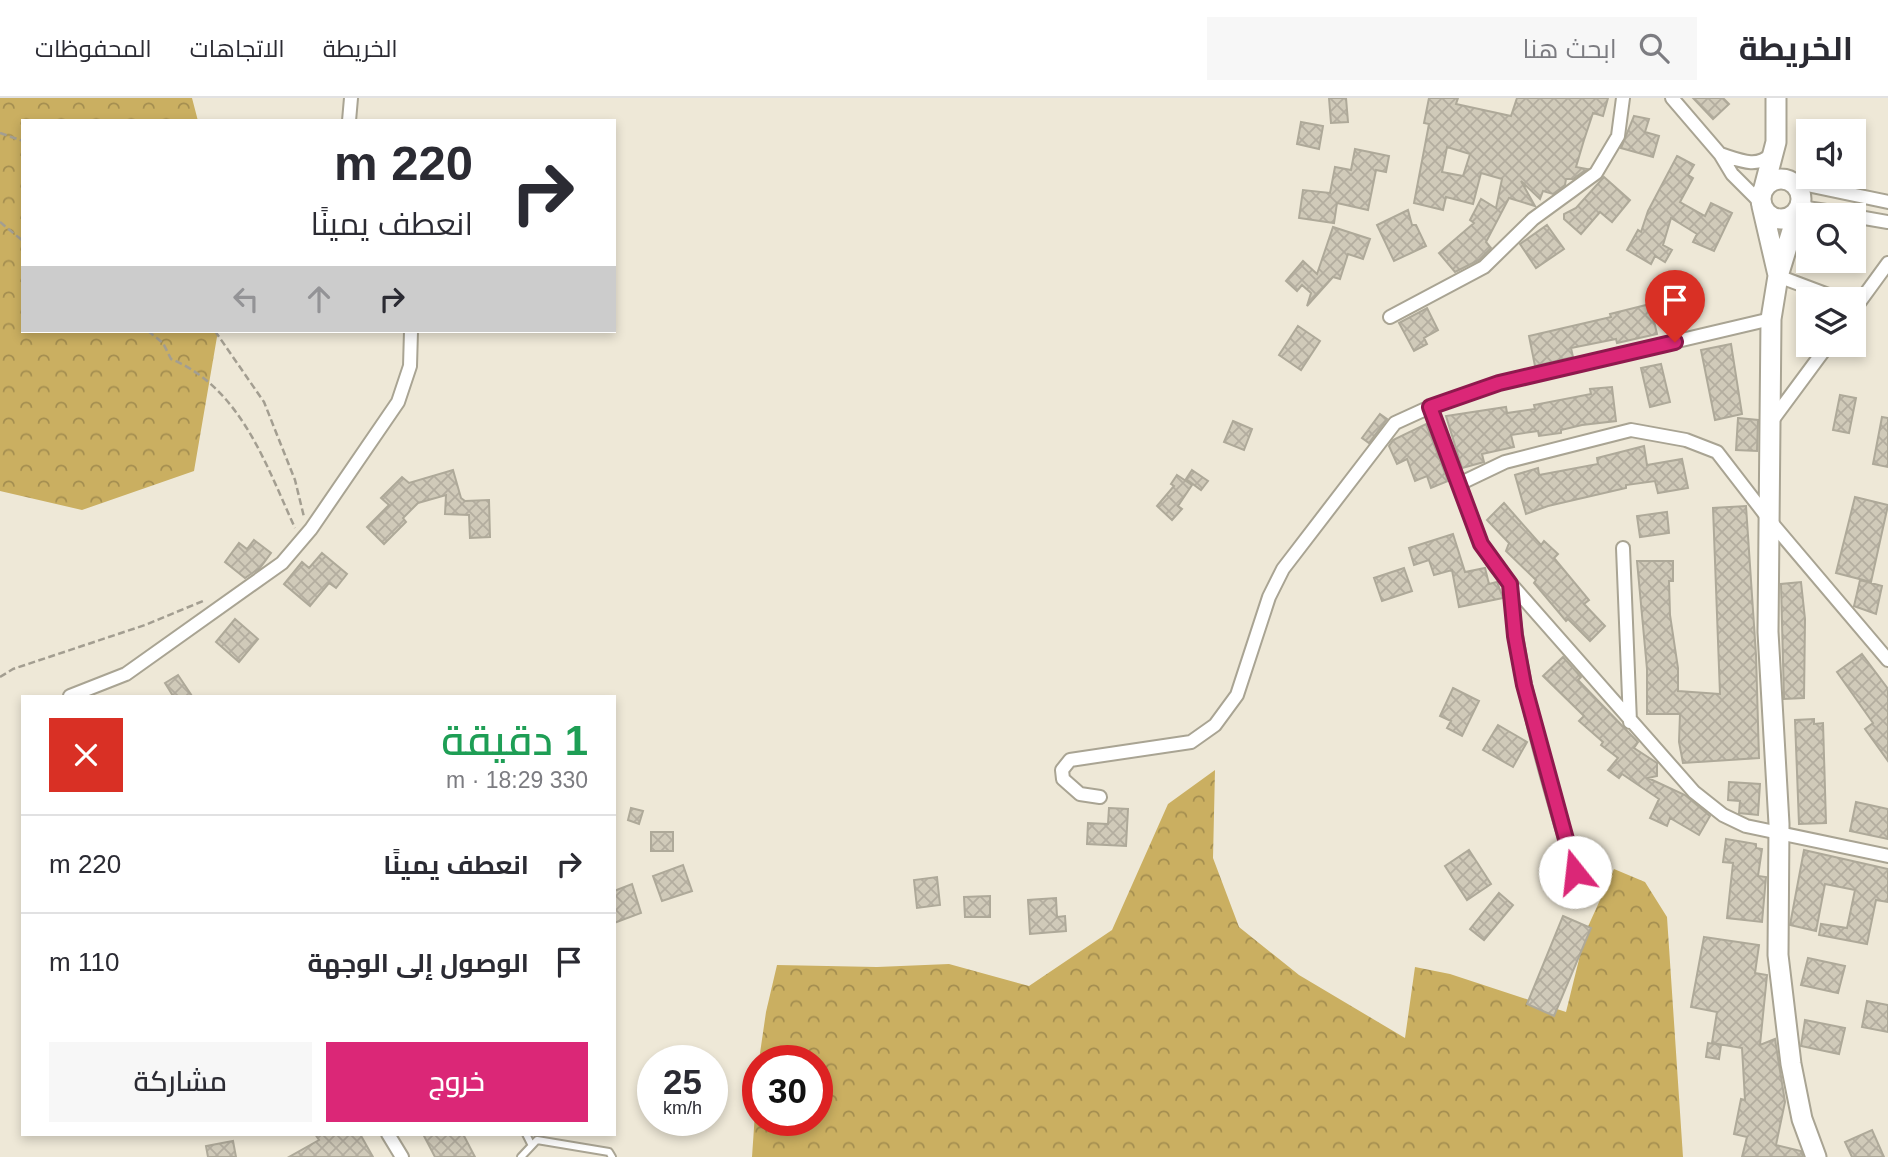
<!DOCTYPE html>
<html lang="ar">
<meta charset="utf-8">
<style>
:root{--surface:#fff;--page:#f7f7f7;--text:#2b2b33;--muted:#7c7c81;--line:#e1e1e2;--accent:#db2777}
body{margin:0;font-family:Arial,Cairo,sans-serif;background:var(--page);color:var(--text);direction:rtl;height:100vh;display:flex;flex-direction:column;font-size:26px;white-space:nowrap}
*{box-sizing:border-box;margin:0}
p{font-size:23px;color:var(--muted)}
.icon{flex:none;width:38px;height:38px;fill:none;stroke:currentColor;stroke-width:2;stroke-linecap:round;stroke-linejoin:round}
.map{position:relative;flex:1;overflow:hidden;direction:ltr}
.details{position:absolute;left:21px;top:597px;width:595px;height:441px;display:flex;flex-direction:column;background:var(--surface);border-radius:0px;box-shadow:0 4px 10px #0003;direction:rtl}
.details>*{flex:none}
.guide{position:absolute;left:21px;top:21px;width:595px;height:214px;border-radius:0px;box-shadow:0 4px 10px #0003;direction:rtl;background:#fff;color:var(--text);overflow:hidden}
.fabs{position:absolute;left:1796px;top:21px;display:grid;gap:14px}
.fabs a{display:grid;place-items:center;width:70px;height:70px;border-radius:0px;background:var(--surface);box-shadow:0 4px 10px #0003;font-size:35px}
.speed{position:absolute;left:637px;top:947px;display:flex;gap:14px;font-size:35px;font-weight:700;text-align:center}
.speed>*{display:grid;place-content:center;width:91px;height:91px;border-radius:50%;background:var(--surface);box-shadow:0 4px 10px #0003;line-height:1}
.speed small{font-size:18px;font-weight:400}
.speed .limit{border:10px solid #d22;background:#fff;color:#111}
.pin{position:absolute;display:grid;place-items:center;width:60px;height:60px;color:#fff;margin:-72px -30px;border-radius:50% 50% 50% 0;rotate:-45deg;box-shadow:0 0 7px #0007}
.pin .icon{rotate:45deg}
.me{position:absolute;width:77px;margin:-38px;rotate:344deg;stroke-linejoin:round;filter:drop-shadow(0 0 5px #0008)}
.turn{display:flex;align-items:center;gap:24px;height:147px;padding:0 28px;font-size:32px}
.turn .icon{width:91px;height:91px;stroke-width:2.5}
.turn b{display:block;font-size:49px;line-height:60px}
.lanes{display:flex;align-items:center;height:66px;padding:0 28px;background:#0003;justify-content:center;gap:35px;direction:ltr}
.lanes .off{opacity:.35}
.round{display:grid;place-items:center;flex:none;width:74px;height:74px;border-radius:0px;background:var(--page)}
.summary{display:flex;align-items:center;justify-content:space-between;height:119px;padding:0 28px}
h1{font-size:42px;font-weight:600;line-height:52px;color:#1e9e55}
.button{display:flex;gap:14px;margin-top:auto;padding:14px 28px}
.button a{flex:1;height:80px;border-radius:0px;background:var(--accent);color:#fff;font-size:28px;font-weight:600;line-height:80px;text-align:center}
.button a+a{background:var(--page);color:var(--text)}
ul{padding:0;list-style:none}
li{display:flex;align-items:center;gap:21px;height:98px;padding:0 28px;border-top:2px solid var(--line)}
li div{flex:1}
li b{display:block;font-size:26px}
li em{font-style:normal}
header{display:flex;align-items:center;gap:42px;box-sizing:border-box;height:98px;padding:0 35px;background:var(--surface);border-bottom:2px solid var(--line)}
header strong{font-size:33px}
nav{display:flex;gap:38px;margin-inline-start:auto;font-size:24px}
.search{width:490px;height:63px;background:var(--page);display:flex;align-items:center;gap:18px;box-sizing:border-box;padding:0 24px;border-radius:0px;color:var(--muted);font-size:26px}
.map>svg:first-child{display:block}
.forest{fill:url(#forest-crowns)}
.building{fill:url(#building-cross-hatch);stroke:#aea999;stroke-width:2;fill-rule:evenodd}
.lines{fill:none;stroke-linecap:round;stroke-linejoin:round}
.service-casing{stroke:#a9a493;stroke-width:10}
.minor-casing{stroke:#a9a493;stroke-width:16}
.primary-casing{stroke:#a9a493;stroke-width:23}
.path{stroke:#a39e91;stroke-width:2.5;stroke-dasharray:7 3.5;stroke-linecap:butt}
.service{stroke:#fff;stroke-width:6}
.minor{stroke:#fff;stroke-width:12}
.primary{stroke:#fff;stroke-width:19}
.route-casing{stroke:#8e194d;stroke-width:18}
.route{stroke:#db2777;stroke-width:12}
</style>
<header>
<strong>الخريطة</strong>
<div class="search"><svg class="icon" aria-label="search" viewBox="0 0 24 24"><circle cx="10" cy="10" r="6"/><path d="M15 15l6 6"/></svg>ابحث هنا</div>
<nav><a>الخريطة</a><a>الاتجاهات</a><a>المحفوظات</a></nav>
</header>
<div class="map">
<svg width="1888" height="1059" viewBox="0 0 1888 1059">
<defs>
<pattern id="forest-crowns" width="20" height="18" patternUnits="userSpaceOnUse" patternTransform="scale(1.75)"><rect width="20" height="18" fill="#caaf61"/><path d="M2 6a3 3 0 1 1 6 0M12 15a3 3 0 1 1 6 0" fill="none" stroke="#a48e50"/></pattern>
<pattern id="building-cross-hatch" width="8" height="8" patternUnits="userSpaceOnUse" patternTransform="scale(1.75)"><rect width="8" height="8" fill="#d0cab9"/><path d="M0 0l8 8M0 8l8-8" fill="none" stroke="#b3ad9f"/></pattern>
</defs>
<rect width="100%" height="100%" fill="#eee8d7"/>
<path class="forest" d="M0,0H192L198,23H23V233H218L194,373L82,412L0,393Z
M1215,672L1213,760L1239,829L1299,877L1405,940L1415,869L1450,876L1566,914L1586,833L1614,771L1645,784L1667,819L1683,1059H752L758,971V1022H817V962H759L766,914L777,867L877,869L949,866L1029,888L1112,832L1168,706Z"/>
<path class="building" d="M1329,0H1346L1348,24L1331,25Z
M1429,0H1458L1456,6L1511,18L1517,0H1608L1603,18L1593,15L1584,42L1576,69L1587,71L1573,81H1566L1565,87L1553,96L1543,93L1540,101L1521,83L1535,108L1509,100L1486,144L1491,150L1479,162L1455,174L1439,155L1474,125L1470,122L1481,101L1496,110L1502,81L1481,75L1473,106L1446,99L1443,112L1414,105L1429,26L1424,25ZM1447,49L1470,56L1463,78L1442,74Z
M1693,0H1723L1729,6L1713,21Z
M1634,18L1649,21L1645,34L1659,38L1653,59L1621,50Z
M1301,24L1323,28L1319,51L1297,46Z
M1355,51L1389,58L1386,74L1376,72L1368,112L1337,105L1334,125L1299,120L1303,92L1330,95L1335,69L1351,72Z
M1677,58L1694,67L1688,77L1693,80L1680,104L1705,118L1711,105L1732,115L1714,153L1693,144L1697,136L1671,120L1663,147L1672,152L1665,164L1655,158L1651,166L1627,152L1638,132L1641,134L1648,113Z
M1604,79L1630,102L1612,124L1600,114L1581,136L1564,121V116L1576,110Z
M1408,112L1412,127H1416L1426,148L1394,163L1377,127Z
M1547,127L1564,151L1536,170L1520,146Z
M1333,129L1370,141L1363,161L1348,156L1340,181L1333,179L1307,208L1311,195L1302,187L1297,193L1286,183L1303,163L1317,176Z
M1650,206L1657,236L1617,245L1616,241L1571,250L1573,259L1535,268L1529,238L1611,219L1610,216Z
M1427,210L1438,232L1424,240L1427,246L1414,253L1399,225Z
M1298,228L1320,243L1301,272L1279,257Z
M1731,246L1742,316L1715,322L1701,252Z
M1661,266L1670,304L1650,309L1641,270Z
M1612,289L1616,323L1582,327L1561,332V335L1539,338L1538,333L1511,337L1514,349L1482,356L1484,364L1462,370L1446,318L1506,309L1507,315L1535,311L1534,307L1591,296L1590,291Z
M1840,297L1856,300L1849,335L1833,332Z
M1380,316L1387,321L1369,345L1362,340Z
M1882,319L1888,320V369L1873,366Z
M1738,320L1758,322L1757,353L1736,352Z
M1233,323L1252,331L1244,352L1224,344Z
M1426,326L1448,383L1431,390L1427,378L1415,383L1407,361L1397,366L1389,348L1393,342Z
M1644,348L1647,367L1682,361L1688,390L1658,395L1655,383L1626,387V390L1548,408L1526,416L1515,377L1538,370L1539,377L1598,366L1597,360Z
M453,372L461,400L465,403L489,402L490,439L470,440L469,417L445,416L446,397L418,405L403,420L406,424L384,446L367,429L389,407L381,400L402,379L409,385Z
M1192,372L1208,383L1201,392L1186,381Z
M1177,377L1192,387L1178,408L1182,411L1172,422L1157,408L1174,388L1171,386Z
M1855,399L1888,407L1871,484L1836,475Z
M1504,405L1541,447L1544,443L1558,456L1554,460L1589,502L1584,506L1605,528L1590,543L1568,521L1566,523L1534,485L1536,482L1506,453L1509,445L1487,422Z
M1746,408L1756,557L1759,660L1683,665L1679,644L1680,616H1647V571L1637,463H1673V483H1669L1670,517L1678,570V593L1720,596L1713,410Z
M1667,414L1669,435L1640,439L1637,418Z
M1453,436L1465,474L1485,470L1489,486L1497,484L1503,500L1459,509L1452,472L1434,477L1429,462L1414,467L1409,450Z
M254,442L271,455L260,470L245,480L225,464L239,445L247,451Z
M322,455L347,476L336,490L329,485L310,508L284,486L302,464L309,470Z
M1404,470L1412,493L1382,503L1374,480Z
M1860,482L1882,488L1876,516L1854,508Z
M1801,484L1805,521L1804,600L1784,601L1781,486Z
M235,521L258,541L239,564L216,544Z
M1862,556L1888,591V663L1865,631L1873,625L1837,574Z
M1563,559L1581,579L1578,582L1638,644L1634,650L1657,665V678L1648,680L1685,697L1710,718L1699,737L1670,720L1667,728L1650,720L1659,701L1622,676L1619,680L1608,672L1618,660L1601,647L1603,644L1579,623L1584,618L1543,578Z
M178,577L192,598H173L165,585Z
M1453,590L1479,603L1462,638L1447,630L1451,623L1440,618Z
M1814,621V626L1823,625L1826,725L1799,726L1795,622Z
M1498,627L1527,644L1513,669L1483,652Z
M1729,684L1760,686L1758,717L1739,715L1740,703L1728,702Z
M1856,704L1888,711V741L1850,733Z
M631,710L643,713L639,726L628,722Z
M1109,710L1128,711L1126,748L1087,746L1088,725L1108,726Z
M651,734H673V753H651Z
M1726,741L1756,746V750L1762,751L1758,778L1766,779L1762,824L1727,820L1733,765L1723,764Z
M1469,752L1491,786L1467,802L1445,768Z
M1804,752L1888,771V804L1876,802L1867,846L1819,837L1821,826L1847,830L1855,792L1825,786L1816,833L1790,827Z
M683,767L692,793L662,803L653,778Z
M937,779L940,807L917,810L914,782Z
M632,786L641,815L614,825V793Z
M1499,795L1513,807L1484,842L1470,831Z
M990,798V819H965L964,799Z
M1056,800L1057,819L1065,818L1066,833L1030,836L1028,802Z
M1563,818L1591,830L1554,918L1527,906Z
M1704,839L1759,847L1755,875L1767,877L1760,947L1775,941L1785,1004L1776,1047L1801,1053L1803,1059H1742L1747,1039L1734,1036L1741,1001L1745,1002L1742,950L1712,945L1717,914L1691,909Z
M1808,860L1845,868L1838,895L1801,887Z
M1867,903L1888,907V934L1862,929Z
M1805,922L1845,930L1839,956L1801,948Z
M1708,945L1721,947L1719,961L1706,959Z
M1872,1032L1884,1059H1852L1845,1044Z
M315,1036H360L373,1059H289L319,1042Z
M423,1036H463L475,1059H435Z
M233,1043L236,1059H208L206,1048Z"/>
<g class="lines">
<g class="service-casing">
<path id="service" d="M526,1036L531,1046
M521,1059L537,1042L609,1054L612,1059"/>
</g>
<g class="minor-casing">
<path id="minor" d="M1672,0L1720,56L1732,76L1761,105
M349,23L351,0
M1720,56C1739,62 1757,71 1771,56
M1799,91L1807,87L1888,104
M1801,99L1807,110L1851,117
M1853,118L1888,124
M1778,178L1839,201
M1853,213L1888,165
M1390,219L1484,169L1533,121L1596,75L1618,38L1623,0
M1771,221L1499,285L1430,309L1481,446L1496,469L1694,694L1723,717L1746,728L1888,758
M1771,324L1828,247
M1459,386L1505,364L1631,332L1686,342L1717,354L1771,424L1888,562
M1623,450L1630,624
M1510,487C1519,590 1550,692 1580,790
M70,598L126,576L282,465L311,431L398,304L410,268L411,233
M1100,699L1080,696L1063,681L1062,672L1070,662L1191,644L1215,627L1237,597L1269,499L1283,471L1395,325L1430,309
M388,1036L402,1059"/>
</g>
<g class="primary-casing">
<path id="primary" d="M1761 101a20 20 0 1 1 40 0a20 20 0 1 1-40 0Z
M1764,90L1776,44V0
M1762,108L1778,177
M1799,110L1778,178L1771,221L1768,534L1779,726L1778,857L1791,966L1802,1021L1816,1059"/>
</g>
<path class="path" d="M0,35L23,43
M0,124L23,143
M148,233L163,245L171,261C241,290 266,367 295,430
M215,233L264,304L295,382L304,419
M0,579L13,571L145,527L203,503"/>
<use href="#service" class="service"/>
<use href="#minor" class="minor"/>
<use href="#primary" class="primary"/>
</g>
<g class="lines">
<g class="route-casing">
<path id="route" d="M1575,774L1524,587L1515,538L1510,486L1481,446L1430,309L1499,285L1675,244"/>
</g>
<use href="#route" class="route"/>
</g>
</svg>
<div class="fabs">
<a><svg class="icon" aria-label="sound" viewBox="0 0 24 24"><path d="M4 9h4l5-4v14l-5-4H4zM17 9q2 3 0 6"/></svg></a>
<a><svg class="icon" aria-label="search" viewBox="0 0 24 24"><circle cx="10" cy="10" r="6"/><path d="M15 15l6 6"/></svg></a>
<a><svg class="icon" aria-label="layers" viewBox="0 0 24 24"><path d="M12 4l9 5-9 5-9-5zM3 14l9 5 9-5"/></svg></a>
</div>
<div class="speed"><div>25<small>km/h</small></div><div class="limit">30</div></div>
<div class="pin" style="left:1675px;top:244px;background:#d93025"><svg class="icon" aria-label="arrive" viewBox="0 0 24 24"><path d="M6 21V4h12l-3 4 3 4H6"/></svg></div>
<svg class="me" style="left:1575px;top:774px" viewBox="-20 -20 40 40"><circle r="19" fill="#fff"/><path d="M0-13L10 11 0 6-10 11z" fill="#db2777"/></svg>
<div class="guide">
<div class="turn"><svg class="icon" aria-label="right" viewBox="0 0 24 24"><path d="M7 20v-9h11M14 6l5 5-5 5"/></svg><div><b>220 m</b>انعطف يمينًا</div></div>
<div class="lanes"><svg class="icon off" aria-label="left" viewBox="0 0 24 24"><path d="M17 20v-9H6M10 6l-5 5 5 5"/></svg><svg class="icon off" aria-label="ahead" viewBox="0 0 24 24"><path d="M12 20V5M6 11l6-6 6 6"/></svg><svg class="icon" aria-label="right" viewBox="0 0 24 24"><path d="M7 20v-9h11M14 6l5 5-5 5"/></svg></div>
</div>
<section class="details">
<div class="summary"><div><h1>1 دقيقة</h1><p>330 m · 18:29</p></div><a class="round" style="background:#d93025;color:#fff"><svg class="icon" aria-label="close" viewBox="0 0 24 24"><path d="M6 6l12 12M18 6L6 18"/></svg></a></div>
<ul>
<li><svg class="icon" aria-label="right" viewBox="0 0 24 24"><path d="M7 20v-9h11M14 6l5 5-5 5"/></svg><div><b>انعطف يمينًا</b></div><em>220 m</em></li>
<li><svg class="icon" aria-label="arrive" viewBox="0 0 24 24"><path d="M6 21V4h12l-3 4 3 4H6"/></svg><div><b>الوصول إلى الوجهة</b></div><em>110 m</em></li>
</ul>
<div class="button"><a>خروج</a><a>مشاركة</a></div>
</section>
</div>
